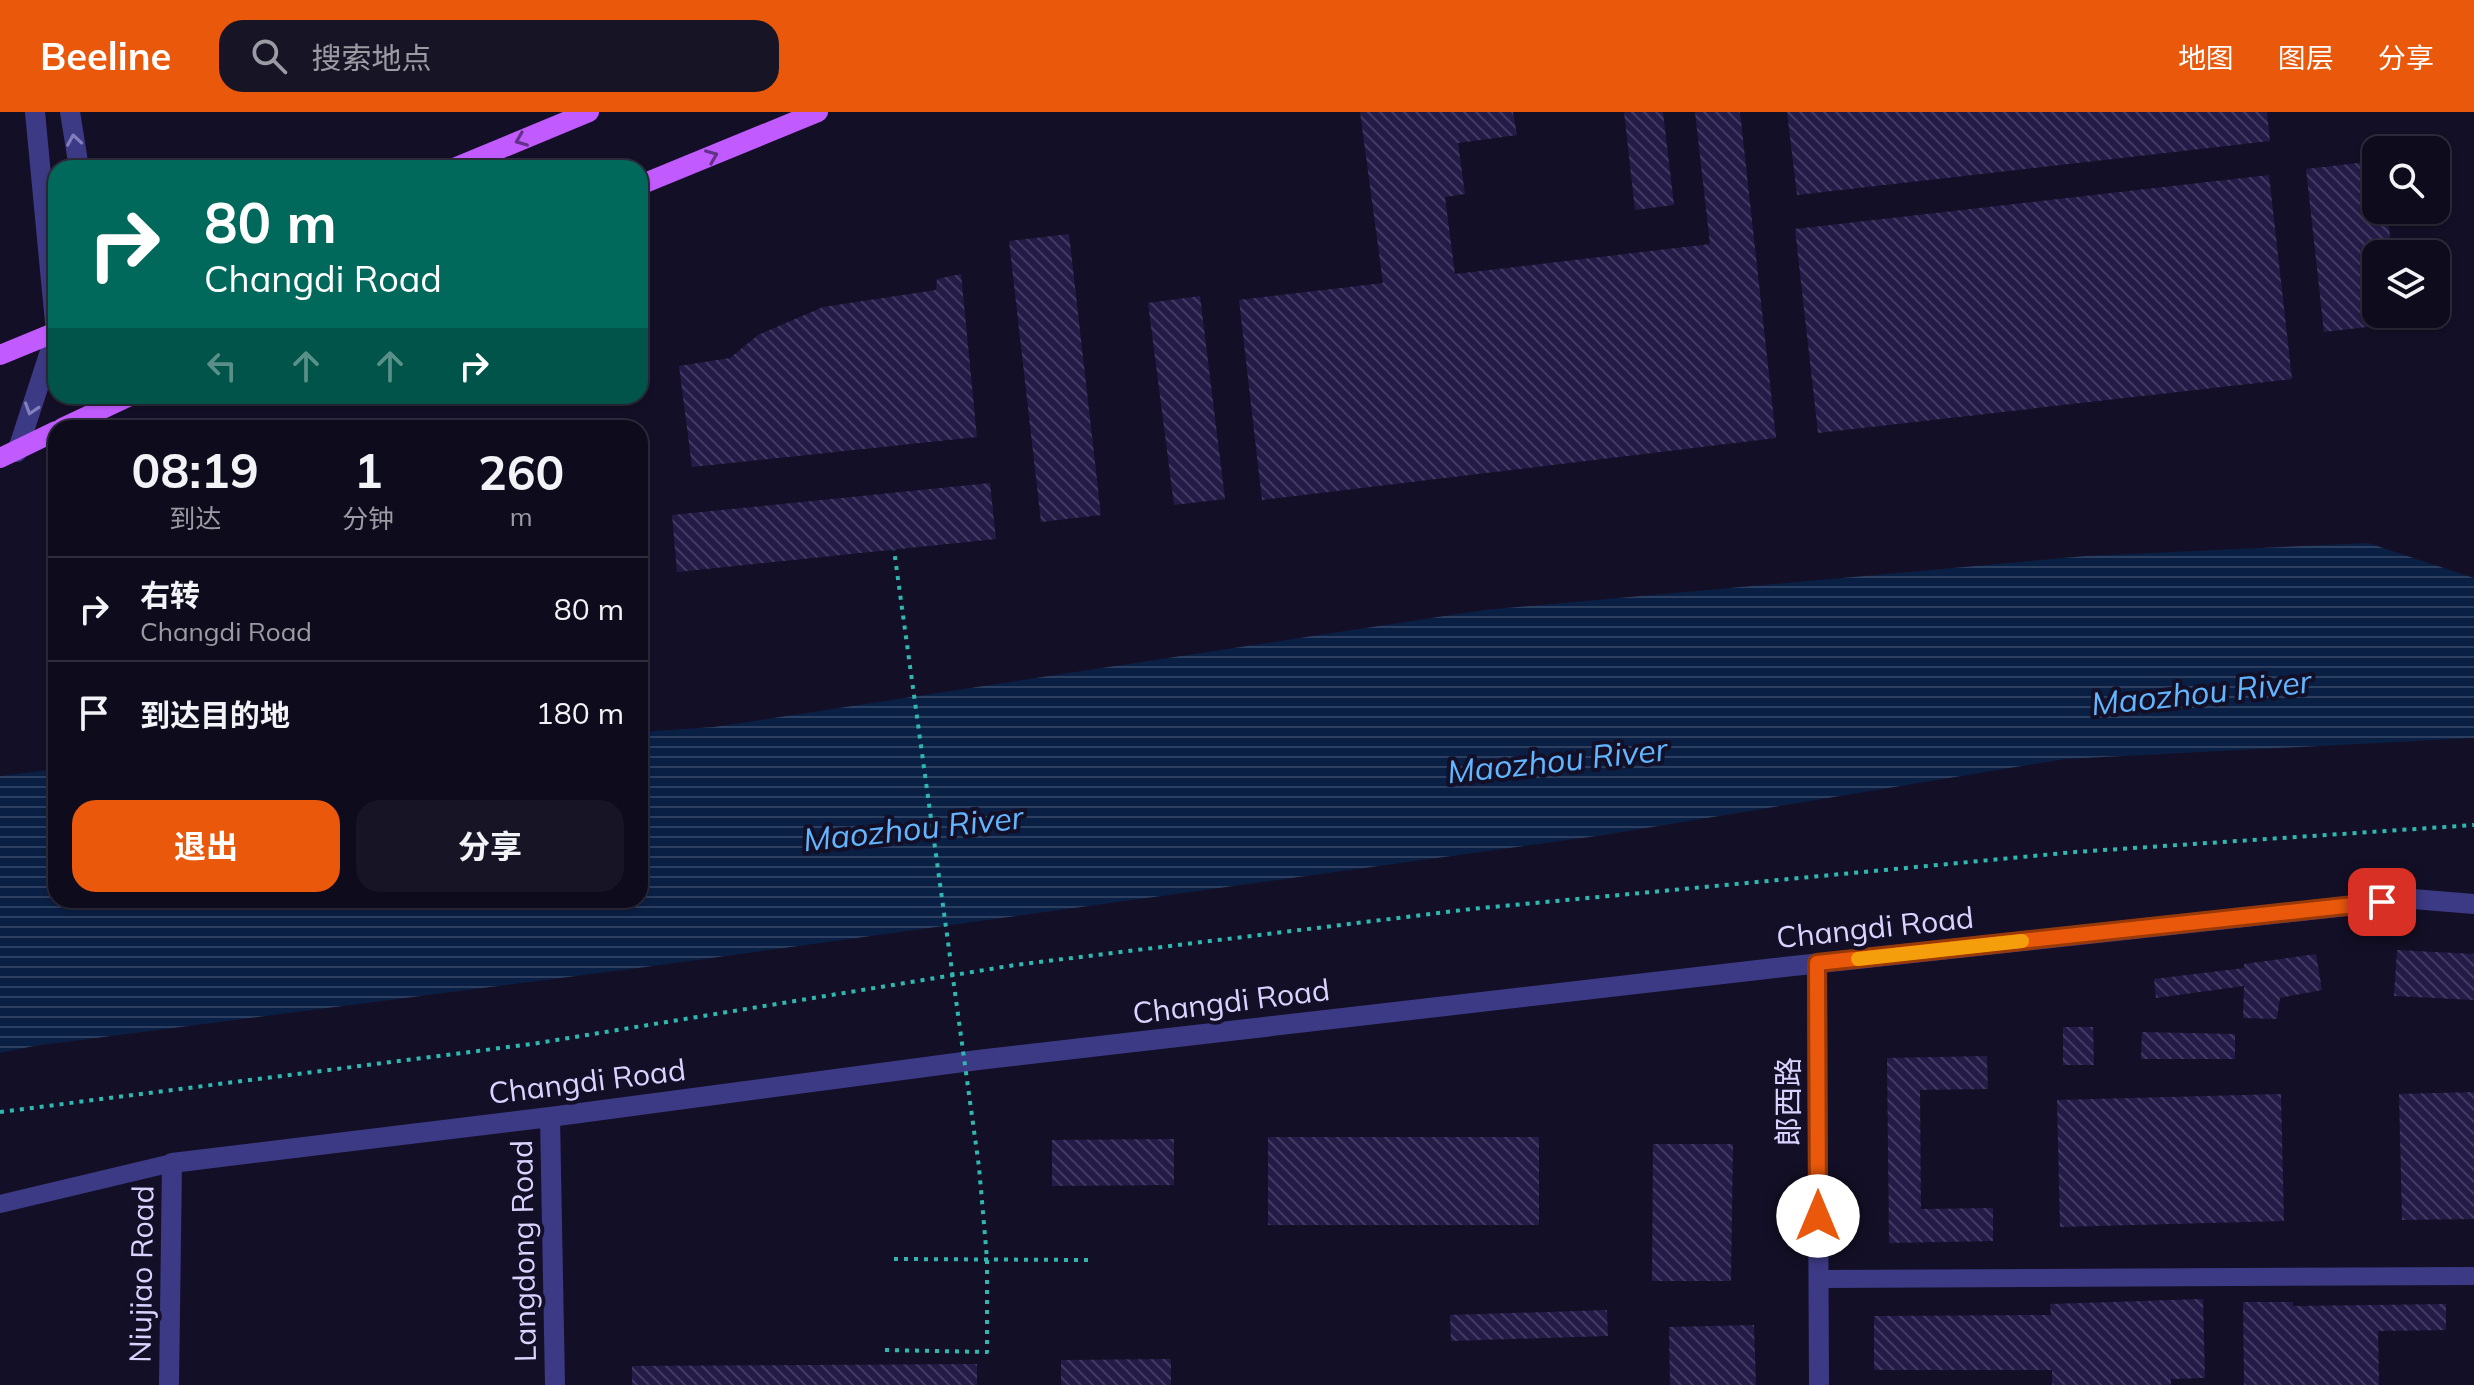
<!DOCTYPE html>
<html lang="zh">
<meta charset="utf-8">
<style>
:root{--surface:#0e0b1c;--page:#171425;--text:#f1f3f6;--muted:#9b9ba3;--line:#2e2b3b;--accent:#ea580c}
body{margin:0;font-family:Mulish,"Noto Sans SC",sans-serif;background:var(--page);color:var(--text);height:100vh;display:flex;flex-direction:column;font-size:30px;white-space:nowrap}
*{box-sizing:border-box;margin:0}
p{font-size:26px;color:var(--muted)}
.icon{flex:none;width:44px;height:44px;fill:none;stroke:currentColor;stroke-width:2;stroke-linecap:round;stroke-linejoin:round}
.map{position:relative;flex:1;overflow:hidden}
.side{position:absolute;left:48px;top:308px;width:600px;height:488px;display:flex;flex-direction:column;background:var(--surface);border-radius:24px;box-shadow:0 2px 6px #0004,0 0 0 2px var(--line)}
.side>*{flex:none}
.top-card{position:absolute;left:48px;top:48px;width:600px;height:244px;border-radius:24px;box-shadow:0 2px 6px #0004,0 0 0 2px var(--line);background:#00695c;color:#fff;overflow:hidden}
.controls{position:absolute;left:2362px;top:24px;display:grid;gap:16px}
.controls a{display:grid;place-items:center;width:88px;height:88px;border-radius:16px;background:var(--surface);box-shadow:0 2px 6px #0004,0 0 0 2px var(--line);font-size:40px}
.pin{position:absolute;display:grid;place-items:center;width:68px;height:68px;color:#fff;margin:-34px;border-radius:16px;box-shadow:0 4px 12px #0006}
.me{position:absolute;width:88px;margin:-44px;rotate:0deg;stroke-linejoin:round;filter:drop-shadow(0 0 6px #0008)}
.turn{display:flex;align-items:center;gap:28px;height:168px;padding:0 24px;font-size:36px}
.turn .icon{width:104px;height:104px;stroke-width:2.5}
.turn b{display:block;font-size:56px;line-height:68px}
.lanes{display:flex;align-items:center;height:76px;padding:0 24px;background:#0003;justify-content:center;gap:40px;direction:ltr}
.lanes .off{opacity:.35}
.eta{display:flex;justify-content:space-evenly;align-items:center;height:136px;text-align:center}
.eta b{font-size:48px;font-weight:700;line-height:56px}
.cta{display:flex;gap:16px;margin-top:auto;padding:16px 24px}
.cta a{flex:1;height:92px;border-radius:24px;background:var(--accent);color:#fff;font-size:32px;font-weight:700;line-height:92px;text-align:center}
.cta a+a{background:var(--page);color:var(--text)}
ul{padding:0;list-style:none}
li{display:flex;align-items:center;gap:24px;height:104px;padding:0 24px;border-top:2px solid var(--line)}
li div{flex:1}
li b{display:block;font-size:30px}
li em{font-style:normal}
header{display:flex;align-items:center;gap:48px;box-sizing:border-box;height:112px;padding:0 40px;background:var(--accent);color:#fff}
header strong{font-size:38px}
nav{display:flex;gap:44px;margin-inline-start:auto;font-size:28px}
.search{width:560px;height:72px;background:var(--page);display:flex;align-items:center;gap:20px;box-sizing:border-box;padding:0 28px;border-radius:24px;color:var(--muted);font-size:30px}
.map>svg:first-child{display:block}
.water{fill:url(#water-rules)}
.building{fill:url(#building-back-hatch)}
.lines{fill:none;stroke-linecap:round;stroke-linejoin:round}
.path{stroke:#2fb8b0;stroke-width:4;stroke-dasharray:4 6;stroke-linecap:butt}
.minor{stroke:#3d3a85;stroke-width:18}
.tertiary{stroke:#3d3a85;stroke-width:20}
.primary{stroke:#c25bff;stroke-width:20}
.path-bridge{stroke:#2fb8b0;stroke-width:4;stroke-dasharray:4 6;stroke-linecap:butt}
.oneway{stroke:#837fbc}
.oneway2{stroke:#623188}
.route-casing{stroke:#983908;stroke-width:20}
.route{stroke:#ea580c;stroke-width:14}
.slow{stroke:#f59e0b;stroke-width:14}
.labels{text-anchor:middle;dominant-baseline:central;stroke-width:8;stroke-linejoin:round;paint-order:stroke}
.street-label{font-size:30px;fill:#d9d4ff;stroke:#130f26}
.water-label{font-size:32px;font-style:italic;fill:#62b6ff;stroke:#130f26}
</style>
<header>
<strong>Beeline</strong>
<div class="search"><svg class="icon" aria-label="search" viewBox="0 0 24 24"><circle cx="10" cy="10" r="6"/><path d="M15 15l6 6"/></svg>搜索地点</div>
<nav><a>地图</a><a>图层</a><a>分享</a></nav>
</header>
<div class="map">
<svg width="2474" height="1273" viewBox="0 0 2474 1273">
<defs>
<pattern id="water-rules" width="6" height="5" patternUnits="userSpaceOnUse" patternTransform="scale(2)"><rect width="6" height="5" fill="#0a1f44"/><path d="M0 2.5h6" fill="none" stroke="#2d3f60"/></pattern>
<pattern id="building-back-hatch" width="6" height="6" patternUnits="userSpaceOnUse" patternTransform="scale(2)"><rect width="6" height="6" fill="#241b47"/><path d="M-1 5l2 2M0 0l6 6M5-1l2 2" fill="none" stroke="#433b63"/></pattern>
</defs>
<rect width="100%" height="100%" fill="#130f26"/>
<path class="water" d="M2368,431L2474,466V626L2065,647L1604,723L638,856L34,934L0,941V664L56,657V788H640V620L714,615L1484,498L2086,444Z"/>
<path class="building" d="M1360,0H1513L1517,23L1458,31L1465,82L1445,85L1455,162L1710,132L1695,0H1740L1776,326L1262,388L1239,188L1383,171Z
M1624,0H1663L1674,93L1635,98Z
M1787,0H2267L2270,29L1797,83Z
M2376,49V98H2387L2392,142H2376V214L2324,220L2306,57Z
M2269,63L2292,267L1818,321L1795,117Z
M1069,122L1101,403L1041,410L1009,129Z
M961,162L977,325L692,355L679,254L730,246L758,223L823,195L936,178L937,167Z
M1200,184L1225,387L1174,393L1148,191Z
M990,371L996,427L677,460L672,403Z
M2397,838L2474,842V888L2394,884Z
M2316,842L2322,878L2280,886L2277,907L2243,906L2244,874L2156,886L2154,867L2244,856V852Z
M2063,915H2093L2094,953H2063Z
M2142,920L2235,922V947H2141Z
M1987,944L1988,977L1920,978L1921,1097L1993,1096V1129L1889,1131L1887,946Z
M2474,980V1107L2402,1108L2399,982Z
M2281,982L2284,1109L2060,1115L2057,988Z
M1268,1025H1539V1113H1268Z
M1174,1027V1073L1052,1074V1028Z
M1653,1032H1733L1731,1169H1652Z
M2203,1187L2205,1266L2171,1267V1273H2052V1258H1874V1204L2051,1203L2050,1192Z
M2243,1190H2293V1194L2446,1192V1218L2378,1219L2379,1273H2244Z
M1607,1198L1608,1224L1451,1229L1450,1203Z
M1754,1213L1756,1273H1670L1669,1215Z
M1171,1247V1273H1061V1248Z
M977,1252V1273H632V1254Z"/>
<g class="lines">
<path class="path" d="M0,1000L532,932L1015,853L1471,797L2075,740L2474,713
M894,1147L1088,1148"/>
<path class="minor" d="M0,1092L172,1051
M1818,1167L2474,1164"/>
<path class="tertiary" d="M70,0L79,56
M17,340L56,221L35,0
M1817,851L1819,1273
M550,1005L555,1273
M169,1273L172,1051L550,1005L978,948L1775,856L2413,787L2474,792"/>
<path class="primary" d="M454,56L589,0
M640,73L818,0
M0,243L56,220
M62,316L130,284
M0,346L56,319"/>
<path class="path-bridge" d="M885,1238L987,1240V1147L979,1055L894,438"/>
</g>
<defs><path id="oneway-chevron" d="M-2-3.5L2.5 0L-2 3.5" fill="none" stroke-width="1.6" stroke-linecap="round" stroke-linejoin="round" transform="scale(2)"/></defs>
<g class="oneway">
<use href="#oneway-chevron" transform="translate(74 28) rotate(-99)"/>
<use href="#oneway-chevron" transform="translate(31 297) rotate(108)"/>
</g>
<g class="oneway2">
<use href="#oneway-chevron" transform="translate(521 28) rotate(158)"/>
<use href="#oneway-chevron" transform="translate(712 44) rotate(-22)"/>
</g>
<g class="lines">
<g class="route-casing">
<path id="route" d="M1818,1104L1817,851L2382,790"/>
</g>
<use href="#route" class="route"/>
<path class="slow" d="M1858,847L2022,829"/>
</g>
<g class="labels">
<g class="street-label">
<text transform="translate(1875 815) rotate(-6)">Changdi Road</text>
<text transform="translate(1231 889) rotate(-7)">Changdi Road</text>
<text transform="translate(587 969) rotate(-7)">Changdi Road</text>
<text transform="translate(1788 990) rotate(-90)">郎西路</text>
<text transform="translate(523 1139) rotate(-91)">Langdong Road</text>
<text transform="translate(141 1162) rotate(-89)">Niujiao Road</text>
</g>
<g class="water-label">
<text transform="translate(2201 580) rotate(-6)">Maozhou River</text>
<text transform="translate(1557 648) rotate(-6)">Maozhou River</text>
<text transform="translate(913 716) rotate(-6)">Maozhou River</text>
</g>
</g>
</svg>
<div class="controls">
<a><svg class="icon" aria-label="search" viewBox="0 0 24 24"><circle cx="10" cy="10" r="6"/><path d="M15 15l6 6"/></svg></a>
<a><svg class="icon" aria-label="layers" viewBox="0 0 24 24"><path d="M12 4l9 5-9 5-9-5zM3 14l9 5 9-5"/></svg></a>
</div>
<div class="pin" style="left:2382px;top:790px;background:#d93025"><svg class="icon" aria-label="arrive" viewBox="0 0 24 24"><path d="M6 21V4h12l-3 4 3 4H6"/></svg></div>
<svg class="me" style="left:1818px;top:1104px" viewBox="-20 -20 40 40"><circle r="19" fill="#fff"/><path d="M0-13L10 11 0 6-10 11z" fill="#ea580c"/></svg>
<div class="top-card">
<div class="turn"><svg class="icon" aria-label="right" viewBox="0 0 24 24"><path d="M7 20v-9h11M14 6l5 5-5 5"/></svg><div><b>80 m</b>Changdi Road</div></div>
<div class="lanes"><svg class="icon off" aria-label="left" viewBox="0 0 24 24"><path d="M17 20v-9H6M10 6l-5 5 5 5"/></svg><svg class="icon off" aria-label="ahead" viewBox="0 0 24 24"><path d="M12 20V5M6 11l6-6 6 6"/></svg><svg class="icon off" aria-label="ahead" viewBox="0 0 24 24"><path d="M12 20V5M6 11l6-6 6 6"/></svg><svg class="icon" aria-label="right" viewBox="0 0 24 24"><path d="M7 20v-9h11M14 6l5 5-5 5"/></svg></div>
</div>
<section class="side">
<div class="eta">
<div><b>08:19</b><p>到达</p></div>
<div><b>1</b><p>分钟</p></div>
<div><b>260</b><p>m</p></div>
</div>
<ul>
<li><svg class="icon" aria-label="right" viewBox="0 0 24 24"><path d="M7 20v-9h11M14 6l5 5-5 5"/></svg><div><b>右转</b><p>Changdi Road</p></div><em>80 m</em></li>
<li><svg class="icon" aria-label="arrive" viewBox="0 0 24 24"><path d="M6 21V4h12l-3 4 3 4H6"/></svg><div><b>到达目的地</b></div><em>180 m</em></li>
</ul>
<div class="cta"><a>退出</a><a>分享</a></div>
</section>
</div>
